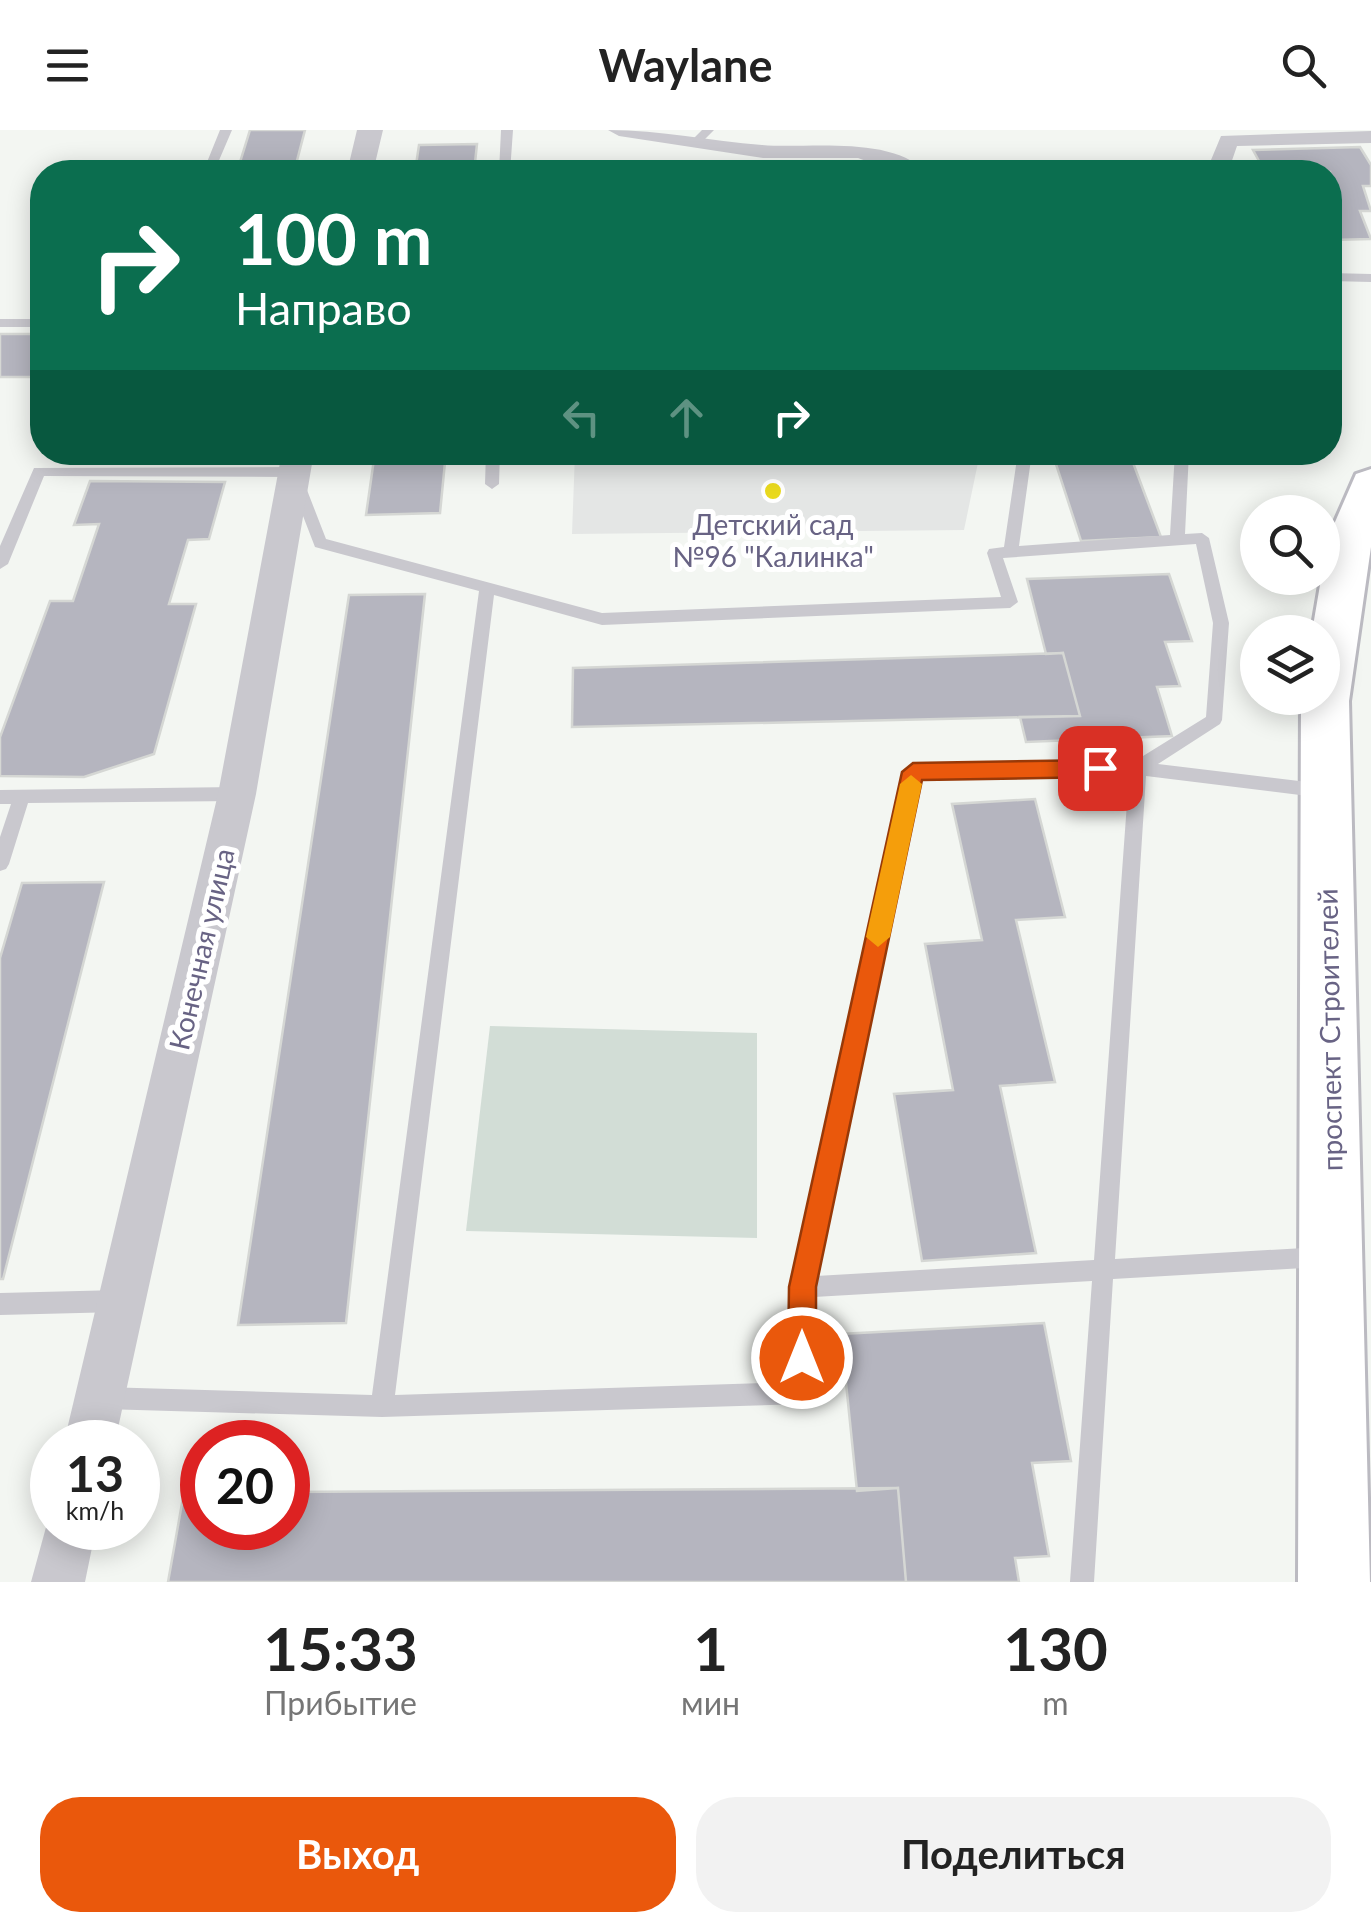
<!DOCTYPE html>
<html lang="ru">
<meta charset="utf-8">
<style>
:root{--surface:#fff;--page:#f2f2f2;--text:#222;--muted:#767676;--accent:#ea580c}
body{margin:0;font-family:Lato,sans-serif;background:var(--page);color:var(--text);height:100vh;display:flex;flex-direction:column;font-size:38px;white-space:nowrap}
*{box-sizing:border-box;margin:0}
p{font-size:32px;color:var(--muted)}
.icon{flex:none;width:55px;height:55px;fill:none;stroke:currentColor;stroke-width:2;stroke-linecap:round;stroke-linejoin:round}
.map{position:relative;height:1452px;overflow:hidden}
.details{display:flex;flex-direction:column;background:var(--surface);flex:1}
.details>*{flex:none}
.hud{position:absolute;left:30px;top:30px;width:1312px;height:305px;border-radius:40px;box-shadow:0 5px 25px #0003;background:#0b6e4f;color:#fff;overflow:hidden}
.tools{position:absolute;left:1240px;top:365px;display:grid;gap:20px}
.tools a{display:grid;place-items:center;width:100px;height:100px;border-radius:50%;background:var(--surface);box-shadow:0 5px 25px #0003;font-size:50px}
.speed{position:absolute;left:30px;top:1290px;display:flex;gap:20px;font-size:50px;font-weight:700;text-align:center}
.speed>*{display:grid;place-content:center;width:130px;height:130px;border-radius:50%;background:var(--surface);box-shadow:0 5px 25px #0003;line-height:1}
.speed small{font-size:25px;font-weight:400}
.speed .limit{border:15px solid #d22;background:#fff;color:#111}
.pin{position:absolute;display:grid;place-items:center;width:85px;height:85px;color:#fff;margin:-42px;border-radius:20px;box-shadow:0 5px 15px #0006}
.me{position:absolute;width:110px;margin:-55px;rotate:0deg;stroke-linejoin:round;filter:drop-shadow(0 0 8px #0008)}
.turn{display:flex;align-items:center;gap:35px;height:210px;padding:0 40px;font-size:45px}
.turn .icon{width:130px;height:130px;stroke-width:2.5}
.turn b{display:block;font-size:70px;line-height:85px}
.lanes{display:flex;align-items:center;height:95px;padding:0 40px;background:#0003;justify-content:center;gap:50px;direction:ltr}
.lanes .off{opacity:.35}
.eta{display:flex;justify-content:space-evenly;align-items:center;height:170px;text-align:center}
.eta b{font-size:60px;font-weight:700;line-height:70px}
.button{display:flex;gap:20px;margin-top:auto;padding:20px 40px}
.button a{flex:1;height:115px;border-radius:40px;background:var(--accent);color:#fff;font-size:40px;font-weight:700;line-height:115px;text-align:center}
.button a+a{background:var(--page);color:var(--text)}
header{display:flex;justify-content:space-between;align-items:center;height:130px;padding:0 40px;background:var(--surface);font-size:45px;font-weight:700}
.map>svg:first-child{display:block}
.built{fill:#e4e6e5}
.green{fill:#d2ddd6}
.building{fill:#b5b5bf;stroke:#d5d7d4;stroke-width:2.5}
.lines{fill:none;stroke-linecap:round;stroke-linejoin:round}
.primary-casing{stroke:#bbbac1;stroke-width:6}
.service{fill:#c9c8ce;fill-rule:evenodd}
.minor{fill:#c9c8ce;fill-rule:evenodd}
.tertiary{fill:#c9c8ce;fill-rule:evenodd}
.primary{fill:#fff;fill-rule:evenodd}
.route{fill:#ea580c;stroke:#983908;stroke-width:2.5}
.slow{fill:#f59e0b}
.poi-dot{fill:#e9d91e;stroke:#fff;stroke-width:4}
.labels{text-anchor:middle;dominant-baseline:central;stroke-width:10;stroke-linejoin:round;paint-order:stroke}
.poi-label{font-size:28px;fill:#686384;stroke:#fff}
.street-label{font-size:28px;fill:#686384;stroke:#fff}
</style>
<header><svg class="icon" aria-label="menu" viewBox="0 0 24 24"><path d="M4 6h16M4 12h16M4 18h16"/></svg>Waylane<svg class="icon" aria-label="search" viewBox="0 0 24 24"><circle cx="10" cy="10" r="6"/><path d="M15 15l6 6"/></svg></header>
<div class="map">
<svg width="1371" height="1452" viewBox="0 0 1371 1452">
<rect width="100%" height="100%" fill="#f3f6f2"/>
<path class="built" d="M558,32L872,36L873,42H558Z
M575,323V322L980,323L964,400L572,404Z"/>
<path class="green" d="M490,896L757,903V1108L466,1101Z"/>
<path class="building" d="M250,0H305L294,42H237Z
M477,14L474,42H415L419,15Z
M1360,17L1371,35V56H1363L1371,81H1360L1371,109L1330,110V42H1265L1253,20Z
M0,204H42V247H0Z
M375,322H446L440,383L366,385Z
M1129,322L1161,407L1081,411L1053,325Z
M90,351L225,352L209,409L188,410L169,474H196L154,624L84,647L0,646V607L50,471H73L99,394L74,395Z
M1169,444L1192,511L1165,512L1180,556L1157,557L1172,606L1026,612L1020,587L1080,586L1063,523L1046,524L1027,449Z
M425,464L346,1193L238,1195L349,465Z
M1063,523L1080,586L572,597L573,538Z
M1035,669L1065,787L1016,790L1055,952L1000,956L1036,1123L922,1131L894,964L953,960L925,814L982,810L952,674Z
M104,752L3,1149H0V828L22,753Z
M1044,1193L1071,1331L1032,1333L1049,1426L1015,1428L1019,1452H906L898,1358L857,1361L841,1204Z
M898,1358L906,1452H168L184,1362H202V1398H288V1362Z"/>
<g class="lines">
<g class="primary-casing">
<path id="primary" d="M1371,339V417L1349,571L1370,1452H1298L1301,571L1322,568V502H1312L1328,408L1356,344Z"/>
</g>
<path class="service" d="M220,0H232L214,42H203Z
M501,0H513L510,42H499Z
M702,0H714L700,14H692L690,12Z
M1330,143L1371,144V152L1330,151Z
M0,189H42V197H0Z
M486,322H500L499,354L492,359L485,354Z
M1018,322H1032L1019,416L1170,405L1175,322H1189L1185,404L1202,403L1209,408L1229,493L1222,590L1220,594L1158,634L1324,654L1330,656L1332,661L1330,666L1324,668L1146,646L1115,1129L1321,1117L1328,1120L1331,1127L1328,1134L1321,1137L1113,1149L1094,1452H1070L1092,1151L814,1167L813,1263L810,1271L802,1274L382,1287L103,1279L95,1276L92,1268L95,1260L103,1257L372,1265L479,461L315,417L288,347L44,346L8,434L0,439V416L34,338L293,337L300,342L326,409L602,483L1001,467L987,423L989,419L1004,417ZM1196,414L1213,493L1206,587L1135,631L913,635L905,642L792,1157L791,1252L395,1265L494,465L602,495L1010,478L1018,472L1003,428ZM1129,645L1094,1130L816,1146L920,649Z
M237,657L243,659L245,664L243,669L237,671L28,673L9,734L6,739L0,741V707L11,674H0V660Z
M119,1160L127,1163L130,1171L127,1179L119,1182L0,1185V1163Z"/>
<path class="minor" d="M608,0C661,0 710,11 762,15C808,19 890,5 926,42H896L858,28H763L619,6Z
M1371,1V13L1237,16L1228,42H1206L1221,6Z"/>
<path class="tertiary" d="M357,0H383L373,42H347Z
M282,322H314L256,664L115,1312H64L218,664Z
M51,1379L52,1398H96L85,1452H31Z"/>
<use href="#primary" class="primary"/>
</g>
<path class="route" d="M1100,630L1111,638L1100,647L922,650L816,1157V1228L812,1238L802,1242L792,1238L788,1228L789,1157L902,642L913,633Z"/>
<path class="slow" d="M911,645L922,654L890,807L878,817L866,807L900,654Z"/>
<circle class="poi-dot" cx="773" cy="361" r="10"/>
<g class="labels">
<g class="poi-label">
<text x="773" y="394">Детский сад<tspan x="773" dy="32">№96 "Калинка"</tspan></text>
</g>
<g class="street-label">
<text transform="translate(201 819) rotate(-77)">Конечная улица</text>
<text transform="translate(1329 900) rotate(-91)">проспект Строителей</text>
</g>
</g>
</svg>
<div class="tools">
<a><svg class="icon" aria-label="search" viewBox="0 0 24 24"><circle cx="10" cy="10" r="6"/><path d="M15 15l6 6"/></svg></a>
<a><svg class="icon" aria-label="layers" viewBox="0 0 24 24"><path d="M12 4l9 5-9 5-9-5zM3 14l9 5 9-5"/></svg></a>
</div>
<div class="speed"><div>13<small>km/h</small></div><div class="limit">20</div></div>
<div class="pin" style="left:1100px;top:638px;background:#d93025"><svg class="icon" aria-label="arrive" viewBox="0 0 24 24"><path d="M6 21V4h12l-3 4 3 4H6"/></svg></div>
<svg class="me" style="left:802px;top:1228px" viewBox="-20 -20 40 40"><circle r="17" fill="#ea580c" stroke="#fff" stroke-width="3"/><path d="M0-11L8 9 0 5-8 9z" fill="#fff"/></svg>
<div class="hud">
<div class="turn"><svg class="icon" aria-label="right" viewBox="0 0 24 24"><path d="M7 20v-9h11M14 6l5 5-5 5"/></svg><div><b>100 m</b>Направо</div></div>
<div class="lanes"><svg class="icon off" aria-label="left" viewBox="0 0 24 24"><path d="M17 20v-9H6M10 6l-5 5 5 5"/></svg><svg class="icon off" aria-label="ahead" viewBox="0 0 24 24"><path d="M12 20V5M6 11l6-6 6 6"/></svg><svg class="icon" aria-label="right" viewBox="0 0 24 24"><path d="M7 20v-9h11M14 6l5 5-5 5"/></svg></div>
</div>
</div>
<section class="details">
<div class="eta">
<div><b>15:33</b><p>Прибытие</p></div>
<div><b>1</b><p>мин</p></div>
<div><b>130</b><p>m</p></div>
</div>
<div class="button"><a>Выход</a><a>Поделиться</a></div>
</section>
